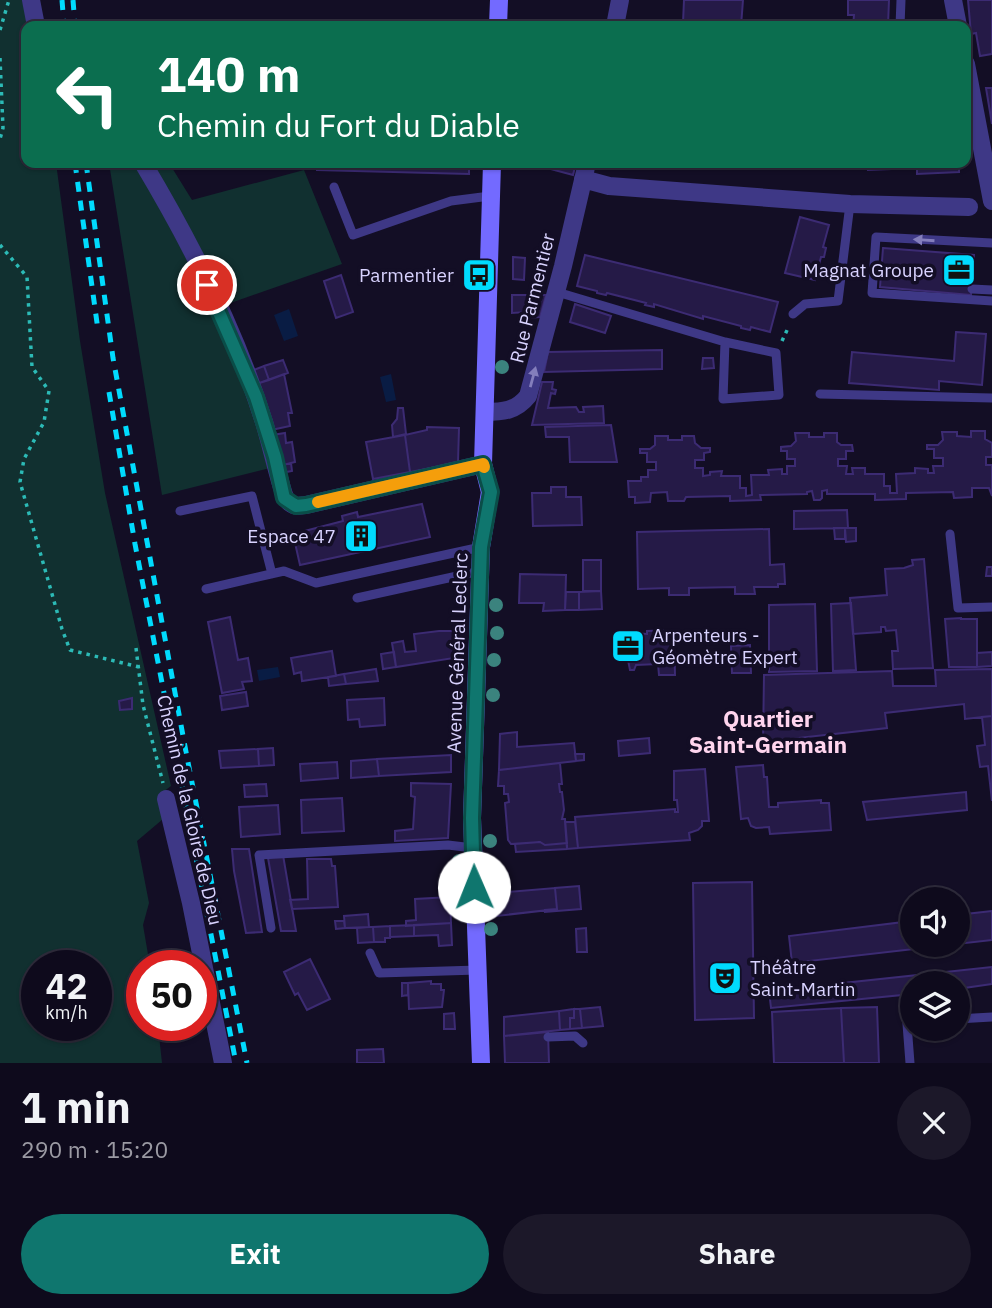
<!DOCTYPE html>
<meta charset="utf-8">
<style>
:root{--surface:#0e0a1c;--page:#1c1829;--text:#f1f3f6;--muted:#9b9aa3;--line:#2e2b3b;--accent:#0f766e}
body{margin:0;font-family:"IBM Plex Sans",sans-serif;background:var(--page);color:var(--text);height:100vh;display:flex;flex-direction:column;font-size:26px;white-space:nowrap}
*{box-sizing:border-box;margin:0}
p{font-size:23px;color:var(--muted)}
.icon{flex:none;width:38px;height:38px;fill:none;stroke:currentColor;stroke-width:2;stroke-linecap:round;stroke-linejoin:round}
.map{position:relative;height:1063px;overflow:hidden}
.drawer{display:flex;flex-direction:column;background:var(--surface);flex:1}
.drawer>*{flex:none}
.guide{position:absolute;left:21px;top:21px;width:950px;height:147px;border-radius:14px;box-shadow:0 2px 5px #0004,0 0 0 2px var(--line);background:#0b6e4f;color:#fff;overflow:hidden}
.controls{position:absolute;left:900px;top:887px;display:grid;gap:14px}
.controls a{display:grid;place-items:center;width:70px;height:70px;border-radius:50%;background:var(--surface);box-shadow:0 2px 5px #0004,0 0 0 2px var(--line);font-size:35px}
.speed{position:absolute;left:21px;top:950px;display:flex;gap:14px;font-size:35px;font-weight:700;text-align:center}
.speed>*{display:grid;place-content:center;width:91px;height:91px;border-radius:50%;background:var(--surface);box-shadow:0 2px 5px #0004,0 0 0 2px var(--line);line-height:1}
.speed small{font-size:18px;font-weight:400}
.speed .limit{border:10px solid #d22;background:#fff;color:#111}
.pin{position:absolute;display:grid;place-items:center;width:60px;height:60px;color:#fff;margin:-30px;border:4px solid #fff;border-radius:50%;box-shadow:0 2px 7px #0007}
.me{position:absolute;width:77px;margin:-38px;rotate:359deg;stroke-linejoin:round;filter:drop-shadow(0 0 5px #0008)}
.turn{display:flex;align-items:center;gap:24px;height:147px;padding:0 21px;font-size:32px}
.turn .icon{width:91px;height:91px;stroke-width:2.5}
.turn b{display:block;font-size:49px;line-height:60px}
.round{display:grid;place-items:center;flex:none;width:74px;height:74px;border-radius:37px;background:var(--page)}
.head{display:flex;align-items:center;justify-content:space-between;height:119px;padding:0 21px}
h1{font-size:42px;font-weight:700;line-height:52px}
.primary-button{display:flex;gap:14px;margin-top:auto;padding:14px 21px}
.primary-button a{flex:1;height:80px;border-radius:42px;background:var(--accent);color:#fff;font-size:28px;font-weight:700;line-height:80px;text-align:center}
.primary-button a+a{background:var(--page);color:var(--text)}
.map>svg:first-child{display:block}
.green{fill:#113030;fill-rule:evenodd}
.water{fill:#091c44}
.building{fill:#251a47;stroke:#3c2b73;stroke-width:2}
.lines{fill:none;stroke-linecap:round;stroke-linejoin:round}
.path{stroke:#2cbab6;stroke-width:3.5;stroke-dasharray:3.5 5;stroke-linecap:butt}
.service{stroke:#3e3886;stroke-width:9}
.minor{stroke:#3e3886;stroke-width:18}
.secondary{stroke:#736aff;stroke-width:18}
.rail{stroke:#00dbfe;stroke-width:5;stroke-dasharray:10 9;stroke-linecap:butt}
.tree{fill:#3b837e}
.oneway{fill:#847ebc}
.route-casing{stroke:#0a4d48;stroke-width:18}
.route{stroke:#0f766e;stroke-width:12}
.slow{stroke:#f59e0b;stroke-width:12}
.labels{text-anchor:middle;dominant-baseline:central;stroke-width:7;stroke-linejoin:round;paint-order:stroke}
.poi-label{font-size:19px;fill:#d9d3ff;stroke:#130e25;text-anchor:end}
.street-label{font-size:19px;fill:#d9d3ff;stroke:#130e25}
.quarter-label{font-size:23px;font-weight:bold;fill:#ffd5ee;stroke:#130e25}
</style>
<div class="map">
<svg width="992" height="1063" viewBox="0 0 992 1063">
<rect width="100%" height="100%" fill="#130e25"/>
<path class="green" d="M0,0H22L29,26H26V163H56L80,341L105,493L171,786L159,795L163,819L137,841L149,903L143,925L150,966H142V1026H158L162,1063H0ZM37,966H96V1026H37Z
M109,163H136L213,309L253,404L270,468L162,495Z
M148,163H169L192,200L304,170L342,264L222,306Z"/>
<path class="water" d="M289,309L298,336L284,341L274,315Z
M391,374L396,400L386,402L380,377Z
M278,667L280,677L259,681L257,670Z"/>
<path class="building" d="M684,0H743L741,26L683,23Z
M848,0H889L888,26H853L854,15H848Z
M968,0H992V54L980,56L976,33L971,34Z
M986,88H992V124Z
M317,163H469V174L317,170Z
M548,163H576L573,175L547,168Z
M819,163H959V172L917,174V168L868,170V164L819,166Z
M800,217L829,225L823,247L826,248L824,257H821L815,280L785,273Z
M883,248L974,255L971,295L880,287Z
M585,255L778,302L770,332L751,327L750,330L741,328V326L703,316V319L654,304V307L645,305L646,303L607,293L606,295L597,293V291L577,286Z
M513,257L525,258L524,280L513,279Z
M341,275L353,312L336,318L324,281Z
M512,295H546L540,317L526,318L527,312L512,313Z
M575,304L611,316L605,333L570,322Z
M956,332L986,334L982,385L939,381V390L849,383L852,352L954,361Z
M662,350V369L544,372L548,352Z
M703,358H713L714,368L702,369Z
M283,360L288,373L269,380L264,366Z
M264,366L269,380L256,384L251,371Z
M284,374L292,413H288L290,426L271,430L256,384Z
M542,382H553L552,389L556,390L555,394L551,393L548,408L576,407L579,412H584L583,407L603,406L604,423L532,425Z
M398,408H403L406,434L393,437L392,425L397,419Z
M611,425L617,462H570L569,437H546L545,427Z
M427,427L459,428L458,463L410,472L405,435L427,430Z
M971,431H985V439L992,443V457H986V465H992V496L989,488H972V497L954,498L953,492L906,493V499L875,500V494H827V490L822,491V498L820,500H814L812,491L807,492V494L760,495L761,500L730,501V496L686,497L684,501H668L667,492L651,493L650,502L635,503V497H629L628,481H641V477H648V470H656V462H647V453H640V449H650L655,445V436H668V440H682V436H694L695,443L701,448H710V452L704,453V460H695V468H703V476L710,475V472L722,471L721,476H740V488H746V496L752,495L751,475H769L768,470L782,469V474H787V466H795V459H787V451H781V447L791,446L796,441L795,433H809V437H824V433H837V442L841,445H852L853,451H846V459H838V466H847L846,474H853L852,468H865V474H884V486H890V493H897L896,474L915,473V468L928,469V473H934L933,466H943V458H934V449H927V445H938L943,440L942,432H957V436L971,437Z
M285,433L286,443L292,442L295,462L279,466L272,435Z
M405,435L410,472L373,479L366,442Z
M291,463L292,471L281,473L279,466Z
M551,487H566V497H581L582,525L533,526L532,493H551Z
M422,504L430,537L300,565L293,534L343,521L342,516L357,512L358,517Z
M847,510L848,528L794,529V511Z
M834,528H845V539H835Z
M845,528H856V541L846,542Z
M769,529L770,565L784,564L785,584H778V587H754L755,594H735V587L689,588V595H669V588L638,589L637,532Z
M924,559L933,668L893,669L892,651H898L896,630L886,631L885,627H881V632L853,634L850,598L887,595L885,569L904,568L913,565L912,560Z
M583,560H601V591H583Z
M987,567H992V576H986Z
M520,574L566,575L565,610L543,611L544,603H519Z
M601,591L602,609L579,610V592Z
M566,592H579V610H565Z
M851,603L856,670L833,671L831,604Z
M815,604L817,671L769,672V605Z
M230,617L238,660L248,658L252,681L242,682L244,689L222,693L208,622Z
M961,618V619H977V667H949L945,619Z
M674,630L675,675H659L658,664L636,665L634,670H630L628,660H622L621,632L647,634V631Z
M439,631H454V658L396,667L392,643L403,641L405,652L416,651L414,634Z
M750,645L751,673H732L731,646Z
M332,651L336,676L302,681L301,672L294,674L291,658Z
M394,652L396,667L383,669L381,654Z
M992,652V666L977,667V653Z
M376,669L378,681L346,684L344,674Z
M992,669V716L965,719L964,704L885,713L887,728L763,742L764,675L892,671L893,686H936L935,670Z
M344,674L346,684L329,686L328,677Z
M246,692L248,706L222,710L220,696Z
M132,698V709L120,710L119,701Z
M384,698L385,725L360,727L359,719L348,720L347,700Z
M992,716V801L988,766L980,767L977,746L985,745L982,717Z
M517,732V747L574,743L576,761L499,770L500,734Z
M649,738L650,753L619,756L618,741Z
M273,748L274,765L259,766L258,749Z
M258,749L259,766L221,768L219,751Z
M575,754H584V760L576,761Z
M451,755V772L379,776L377,759Z
M377,759L379,776L351,778V761Z
M337,762L338,778L301,781L300,764Z
M560,763L562,784H559L560,792H562L564,810L562,819H565L567,843L545,845L540,842L511,844L508,840L505,803L509,802L508,794H504V786H498L499,770Z
M763,765L764,777H767L769,807H778V803L821,800V803H829L831,830L770,834L769,827L756,828L751,826L748,818L741,819L736,767Z
M705,769L709,821H702V826L698,830L689,833L690,840L578,848L575,817L675,809V812H678L677,800H674V771Z
M411,783L451,784L448,838L395,841V831L413,829L415,797L411,796Z
M266,784L267,796L245,797L244,785Z
M966,792L967,810L867,820L863,802Z
M342,798L344,831L302,833L301,800Z
M278,805L280,834L241,837L239,807Z
M565,822H575L578,848L567,849Z
M540,842L545,845L567,843V849L516,852L515,844Z
M232,849H249L262,932L246,933L234,871Z
M283,855L296,931H281L268,858Z
M307,859H331L332,866H335L338,907L292,909L290,900L308,899Z
M752,882L754,1018L695,1020L693,883Z
M579,886L581,909L545,912V910L557,909L555,888Z
M555,888L557,909L496,916L495,893Z
M450,897L451,923L406,926V921L416,920L415,899Z
M992,911V940L957,944V915Z
M368,914L369,927L345,928L344,916Z
M335,921H344L345,928L336,929Z
M912,921V945H949L792,963L789,936Z
M451,923L452,945L439,946L438,935L414,936V925Z
M414,925V936L390,937V926Z
M390,926V938H385V942H374L373,927Z
M369,927H373L374,942L358,943L357,928Z
M586,928L587,952H577L576,929Z
M310,959L330,999L307,1010L298,993L295,995L284,972Z
M992,967V984L957,989V984H912V994L771,1008L769,991Z
M431,981V984H441V990H444L442,1007L409,1009L408,983Z
M402,983H408V995L402,996Z
M600,1007L603,1026L582,1028L580,1009Z
M877,1007L879,1063H844L841,1008Z
M841,1008L844,1063H774L772,1012Z
M574,1009H580L582,1028L570,1029V1018H574Z
M574,1009V1018H570V1029L560,1030L559,1011Z
M559,1011L560,1030L504,1036V1017Z
M454,1013L455,1029H444V1014Z
M548,1032L549,1063H505L504,1036Z
M383,1049L384,1063H357V1050Z"/>
<g class="lines">
<path class="path" d="M0,30L9,0
M0,58L3,128L0,139
M0,245L27,277L32,367L49,391L44,422L24,459L20,482L62,629L70,650L139,667
M782,341L789,326
M136,648L143,705L163,783"/>
<path class="service" d="M900,26L901,0
M334,187L353,235L451,201L490,196
M992,243L876,237L872,293L992,301
M972,289L992,290
M557,292L725,342L776,353L779,395L723,399L725,342
M793,314L805,304L838,301L850,204
M820,394L992,398
M180,511L252,496L272,574
M950,534L958,608L992,607
M206,589L284,571L316,583L481,547
M357,598L480,571
M271,928L259,855L448,845L473,848
M370,953L379,973L478,970
M957,1019L992,1017
M548,1037L575,1036L583,1043
M910,1063L907,1024L912,1023"/>
<path class="minor" d="M31,0L36,26
M953,0L958,26
M615,26L620,0
M966,64L992,201
M143,163C189,240 236,333 263,419C268,432 282,495 287,500C293,507 298,506 306,505L483,464
M583,179L609,186L850,204L969,207
M485,412C503,412 516,411 528,396L563,266L587,163
M166,799L191,903L223,1063"/>
<path class="secondary" d="M498,26L499,0
M481,1063L472,818L481,547L490,492L483,464L492,163"/>
<path class="rail" d="M62,0L64,26
M73,0L75,26
M75,163L98,330
M86,163L113,358L186,752L247,1063
M109,392L135,544L236,1063"/>
</g>
<g class="tree">
<circle cx="502" cy="367" r="7"/>
<circle cx="496" cy="605" r="7"/>
<circle cx="497" cy="633" r="7"/>
<circle cx="494" cy="660" r="7"/>
<circle cx="493" cy="695" r="7"/>
<circle cx="490" cy="841" r="7"/>
<circle cx="459" cy="861" r="7"/>
<circle cx="491" cy="929" r="7"/>
</g>
<defs><path id="oneway-solid" d="M-6-.8H1V-3.2L6.5 0L1 3.2V.8H-6Z" transform="scale(1.75)"/></defs>
<g class="oneway">
<use href="#oneway-solid" transform="translate(924 240) rotate(-176)"/>
<use href="#oneway-solid" transform="translate(533 377) rotate(-75)"/>
</g>
<g class="lines">
<g class="route-casing">
<path id="route" d="M207,285L256,397L275,457L284,498L296,506L306,505L483,464L491,492L481,547L472,818L474,887"/>
</g>
<use href="#route" class="route"/>
<path class="slow" d="M318,502L483,464L484,467"/>
</g>
<defs>
<g id="office-square" transform="scale(1.75)"><rect x="-9" y="-9" width="18" height="18" rx="4" fill="#00dbfe" stroke="#130e25"/><path d="M-6-3h4V-5.5h4V-3h4V5H-6ZM-1-4.5V-3h2v-1.5ZM-6 0V1H6V0Z" fill="#111"/></g>
<g id="bus-square" transform="scale(1.75)"><rect x="-9" y="-9" width="18" height="18" rx="4" fill="#00dbfe" stroke="#130e25"/><path d="M-5-6H5V4H4V6H2V4H-2V6H-4V4H-5ZM-3.5-4V0h7V-4ZM-3.5 1.2v1.5H-2V1.2ZM2 1.2v1.5H3.5V1.2Z" fill="#111"/></g>
<g id="building-square" transform="scale(1.75)"><rect x="-9" y="-9" width="18" height="18" rx="4" fill="#00dbfe" stroke="#130e25"/><path d="M-4-6H4V6H1V3H-1V6H-4ZM-2.5-4.3h1.7v1.8h-1.7ZM.8-4.3h1.7v1.8H.8ZM-2.5-1h1.7V.8h-1.7ZM.8-1h1.7V.8H.8Z" fill="#111"/></g>
<g id="theatre-square" transform="scale(1.75)"><rect x="-9" y="-9" width="18" height="18" rx="4" fill="#00dbfe" stroke="#130e25"/><path d="M-5-5.5Q0-4 5-5.5V0Q5 5 0 6Q-5 5-5 0ZM-3.3-2.5H-1v1.5H-3.3ZM1-2.5H3.3v1.5H1ZM-2.8 1Q0 5.5 2.8 1Z" fill="#111"/></g>
</defs>
<g fill-rule="evenodd">
<use href="#office-square" x="959" y="270"/>
<use href="#bus-square" x="479" y="275"/>
<use href="#building-square" x="361" y="536"/>
<use href="#office-square" x="628" y="646"/>
<use href="#theatre-square" x="725" y="978"/>
</g>
<g class="labels">
<g class="poi-label">
<text x="934" y="270">Magnat Groupe</text>
<text x="454" y="275">Parmentier</text>
<text x="336" y="536">Espace 47</text>
<text x="652" y="635" text-anchor="start">Arpenteurs -<tspan x="652" dy="22">Géomètre Expert</tspan></text>
<text x="750" y="967" text-anchor="start">Théâtre<tspan x="750" dy="22">Saint-Martin</tspan></text>
</g>
<g class="street-label">
<text transform="translate(532 298) rotate(-76)">Rue Parmentier</text>
<text transform="translate(457 653) rotate(-88)">Avenue Général Leclerc</text>
<text transform="translate(190 810) rotate(77)">Chemin de la Gloire de Dieu</text>
</g>
<g class="quarter-label">
<text x="768" y="718">Quartier<tspan x="768" dy="26">Saint-Germain</tspan></text>
</g>
</g>
</svg>
<div class="controls">
<a><svg class="icon" aria-label="sound" viewBox="0 0 24 24"><path d="M4 9h4l5-4v14l-5-4H4zM17 9q2 3 0 6"/></svg></a>
<a><svg class="icon" aria-label="layers" viewBox="0 0 24 24"><path d="M12 4l9 5-9 5-9-5zM3 14l9 5 9-5"/></svg></a>
</div>
<div class="speed"><div>42<small>km/h</small></div><div class="limit">50</div></div>
<div class="pin" style="left:207px;top:285px;background:#d93025"><svg class="icon" aria-label="arrive" viewBox="0 0 24 24"><path d="M6 21V4h12l-3 4 3 4H6"/></svg></div>
<svg class="me" style="left:474px;top:887px" viewBox="-20 -20 40 40"><circle r="19" fill="#fff"/><path d="M0-13L10 11 0 6-10 11z" fill="#0f766e"/></svg>
<div class="guide">
<div class="turn"><svg class="icon" aria-label="left" viewBox="0 0 24 24"><path d="M17 20v-9H6M10 6l-5 5 5 5"/></svg><div><b>140 m</b>Chemin du Fort du Diable</div></div>
</div>
</div>
<section class="drawer">
<div class="head"><div><h1>1 min</h1><p>290 m · 15:20</p></div><a class="round"><svg class="icon" aria-label="close" viewBox="0 0 24 24"><path d="M6 6l12 12M18 6L6 18"/></svg></a></div>
<div class="primary-button"><a>Exit</a><a>Share</a></div>
</section>
